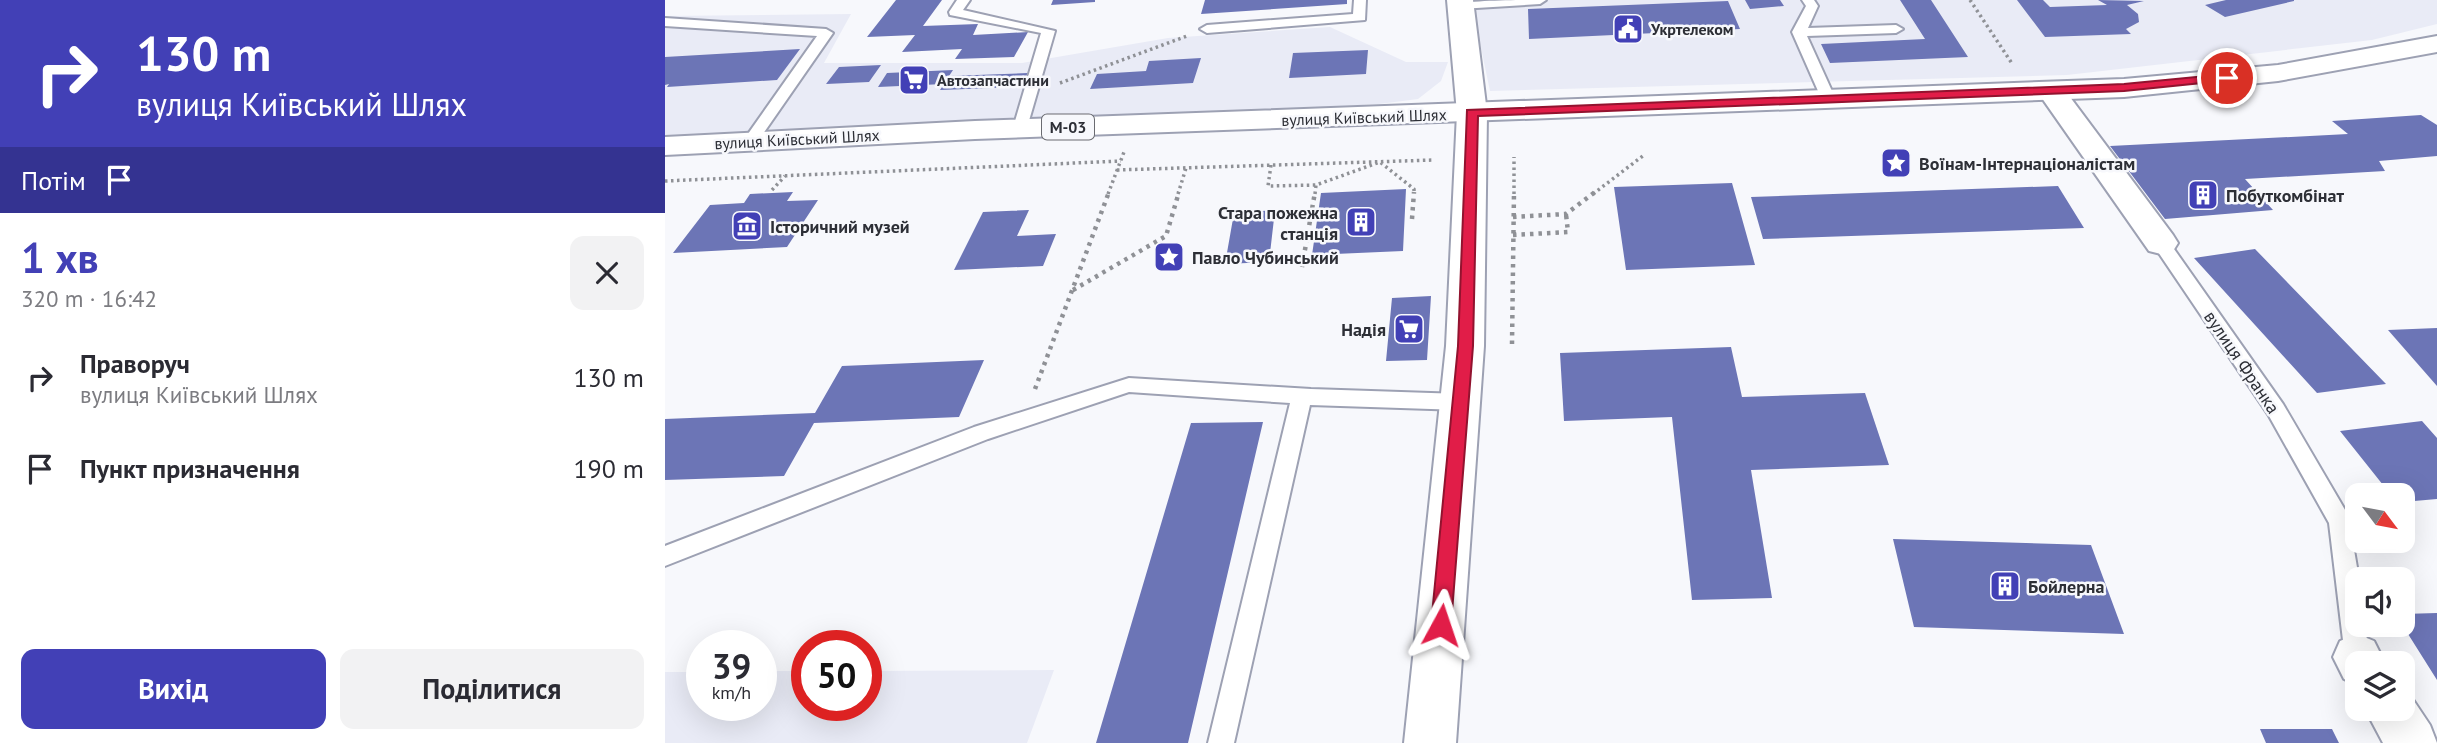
<!DOCTYPE html>
<html lang="uk">
<meta charset="utf-8">
<style>
:root{--surface:#fff;--page:#f2f2f3;--text:#2b2b33;--muted:#7c7c81;--accent:#4240b6}
body{margin:0;font-family:"PT Sans",sans-serif;background:var(--page);color:var(--text);height:100vh;display:flex;flex-direction:column;font-size:26px;white-space:nowrap}
*{box-sizing:border-box;margin:0}
p{font-size:23px;color:var(--muted)}
.icon{flex:none;width:38px;height:38px;fill:none;stroke:currentColor;stroke-width:2;stroke-linecap:round;stroke-linejoin:round}
.map{position:relative;flex:1;overflow:hidden}
.panel{display:flex;flex-direction:column;background:var(--surface);width:665px}
.panel>*{flex:none}
.guide{background:#4240b6;color:#fff;overflow:hidden}
.needle{width:46px;rotate:122deg}
.fabs{position:absolute;left:1680px;top:483px;display:grid;gap:14px}
.fabs a{display:grid;place-items:center;width:70px;height:70px;border-radius:14px;background:var(--surface);box-shadow:0 7px 28px #0002;font-size:35px}
.speed{position:absolute;left:21px;top:630px;display:flex;gap:14px;font-size:35px;font-weight:700;text-align:center}
.speed>*{display:grid;place-content:center;width:91px;height:91px;border-radius:50%;background:var(--surface);box-shadow:0 7px 28px #0002;line-height:1}
.speed small{font-size:18px;font-weight:400}
.speed .limit{border:10px solid #d22;background:#fff;color:#111}
.pin{position:absolute;display:grid;place-items:center;width:60px;height:60px;color:#fff;margin:-30px;border:4px solid #fff;border-radius:50%;box-shadow:0 2px 7px #0007}
.me{position:absolute;width:77px;margin:-38px;rotate:5deg;stroke-linejoin:round;filter:drop-shadow(0 0 5px #0008)}
.turn{display:flex;align-items:center;gap:24px;height:147px;padding:0 21px;font-size:32px}
.turn .icon{width:91px;height:91px;stroke-width:2.5}
.turn b{display:block;font-size:49px;line-height:60px}
.then{display:flex;align-items:center;height:66px;padding:0 21px;background:#0003;gap:14px;font-size:26px}
.round{display:grid;place-items:center;flex:none;width:74px;height:74px;border-radius:14px;background:var(--page)}
.summary{display:flex;align-items:center;justify-content:space-between;height:119px;padding:0 21px}
h1{font-size:42px;font-weight:800;line-height:52px;color:var(--accent)}
.button{display:flex;gap:14px;margin-top:auto;padding:14px 21px}
.button a{flex:1;height:80px;border-radius:14px;background:var(--accent);color:#fff;font-size:28px;font-weight:800;line-height:80px;text-align:center}
.button a+a{background:var(--page);color:var(--text)}
ul{padding:0;list-style:none}
li{display:flex;align-items:center;gap:21px;height:91px;padding:0 21px}
li div{flex:1}
li b{display:block;font-size:26px}
li em{font-style:normal}
main{display:flex;flex:1;min-height:0}
.map>svg:first-child{display:block}
.built{fill:#e9ebf6}
.building{fill:#6c75b6}
.lines{fill:none;stroke-linecap:round;stroke-linejoin:round}
.lane-casing{stroke:#9da1b3;stroke-width:4}
.street-casing{stroke:#9da1b3;stroke-width:4}
.secondary-casing{stroke:#9da1b3;stroke-width:4}
.highway-casing{stroke:#9da1b3;stroke-width:4}
.path-far1{stroke:#8f9196;stroke-width:3.5;stroke-dasharray:2.5 3.5;stroke-linecap:butt}
.path{stroke:#8f9196;stroke-width:4.5;stroke-dasharray:3.5 5;stroke-linecap:butt}
.lane{fill:#fff;fill-rule:evenodd}
.street{fill:#fff;fill-rule:evenodd}
.secondary{fill:#fff;fill-rule:evenodd}
.highway{fill:#fff;fill-rule:evenodd}
.route{fill:#e11d48;stroke:#92132f;stroke-width:2}
.labels{text-anchor:middle;dominant-baseline:central;stroke-width:5;stroke-linejoin:round;paint-order:stroke}
.far-poi-label{font-size:16px;font-weight:bold;fill:#2d2f36;stroke:#f7f8fc;text-anchor:start}
.far-street-label{font-size:16px;fill:#2d2f36;stroke:#f7f8fc}
.shield{fill:#f7f8fc;stroke:#6a6b71;stroke-width:2}
.shield-label{font-size:16px;font-weight:bold;fill:#2d2f36}
.poi-label{font-size:18px;font-weight:bold;fill:#2d2f36;stroke:#f7f8fc;text-anchor:start}
.street-label{font-size:18px;fill:#2d2f36;stroke:#f7f8fc}
</style>
<main>
<section class="panel">
<div class="guide">
<div class="turn"><svg class="icon" aria-label="right" viewBox="0 0 24 24"><path d="M7 20v-9h11M14 6l5 5-5 5"/></svg><div><b>130 m</b>вулиця Київський Шлях</div></div>
<div class="then">Потім<svg class="icon" aria-label="arrive" viewBox="0 0 24 24"><path d="M6 21V4h12l-3 4 3 4H6"/></svg></div>
</div>
<div class="summary"><div><h1>1 хв</h1><p>320 m · 16:42</p></div><a class="round"><svg class="icon" aria-label="close" viewBox="0 0 24 24"><path d="M6 6l12 12M18 6L6 18"/></svg></a></div>
<ul>
<li><svg class="icon" aria-label="right" viewBox="0 0 24 24"><path d="M7 20v-9h11M14 6l5 5-5 5"/></svg><div><b>Праворуч</b><p>вулиця Київський Шлях</p></div><em>130 m</em></li>
<li><svg class="icon" aria-label="arrive" viewBox="0 0 24 24"><path d="M6 21V4h12l-3 4 3 4H6"/></svg><div><b>Пункт призначення</b></div><em>190 m</em></li>
</ul>
<div class="button"><a>Вихід</a><a>Поділитися</a></div>
</section>
<div class="map">
<svg width="1772" height="743" viewBox="0 0 1772 743">
<rect width="100%" height="100%" fill="#f7f8fc"/>
<path class="built" d="M806,0H1772V24L1707,40L1402,75L825,91Z
M186,14L159,63H357L503,38L665,27L741,62H783L776,81L753,99L714,104L0,142V16Z
M389,670L362,743H0V672H37V705H96V671H142V705H201V671Z"/>
<path class="building" d="M231,0H277L258,26L313,24L308,35L363,32L349,57L290,59L297,49L237,52L250,35L202,37Z
M388,0H430V2L386,5Z
M540,0H682V4L536,14Z
M1080,0H1115L1119,6L1085,9Z
M1235,0H1266L1303,57L1165,63L1156,44L1260,39Z
M1352,0H1378L1385,7L1442,5L1433,0L1479,1L1462,5L1473,14L1474,22L1461,29L1466,34L1380,37Z
M1561,0H1629V1L1560,17L1540,5Z
M1063,1L1075,29L864,39L863,9Z
M135,49L112,80L2,87L4,84L0,85V57Z
M703,50L701,74L624,78L628,53Z
M536,58L528,83L425,89L432,74L481,71L484,61Z
M216,65L204,82L161,84L174,67Z
M288,70L284,76L363,73L355,87L275,90L279,84L213,87L222,73Z
M1756,115L1772,125V156L1714,161L1720,171L1580,179L1608,210L1500,219L1445,146L1683,134L1667,121Z
M1067,183L1090,265L961,270L949,187Z
M1393,186L1419,228L1098,239L1086,197Z
M741,189L738,251L647,255L656,193Z
M128,192L122,201L153,200L122,247L8,253L45,205L79,203L85,194Z
M364,210L352,236L391,234L378,266L289,270L318,212Z
M610,210L604,262L560,264L569,213Z
M1590,249L1721,384L1652,393L1529,258Z
M766,296L762,360L721,361L727,298Z
M1772,328V386L1723,330Z
M1066,347L1077,397L1200,393L1224,465L1086,470L1107,598L1027,600L1007,417L899,421L895,353Z
M319,360L294,417L149,423L119,476L0,480V419L150,413L177,366Z
M1757,421L1772,438V499L1738,502V495H1726L1675,431Z
M598,422L523,743H431L526,423Z
M1228,539L1426,545L1459,634L1249,627Z
M1772,613V680L1738,626V614Z
M1595,729H1667L1674,743H1601Z"/>
<g class="lines">
<g class="lane-casing">
<path id="lane" d="M292,0H305L298,10L390,31L361,131H351L348,128L376,33L285,15L284,12Z
M689,0H701L700,20L542,33L535,29L542,25L688,14Z
M881,0L875,4L795,9L789,5C803,0 861,0 881,0Z
M1137,0H1149L1153,6L1143,28L1231,25L1238,29L1231,33L1142,36L1171,100L1169,103L1164,104L1157,100L1127,32L1141,6Z
M0,18L161,29L168,33L91,144L86,146L78,141L152,36L0,26Z
M1496,237L1502,239L1618,404L1683,515L1694,579L1692,625H1700L1704,657L1701,663H1692V668L1683,665L1680,657L1664,523L1604,416L1487,243Z
M464,378L646,389L796,394L803,397L806,402L803,407L796,410L645,405L569,743H543L625,403L464,392L323,439L0,566V546L309,427Z"/>
</g>
<g class="street-casing">
<path id="street" d="M1386,82L1396,85L1508,235L1513,243L1508,251L1496,254L1484,251L1372,91L1376,85Z
M1692,634L1709,641L1720,663H1692V685L1679,679L1668,657L1675,641Z
M1738,689L1743,692L1765,725L1772,743H1718L1700,709H1738Z"/>
</g>
<g class="secondary-casing">
<path id="secondary" d="M782,0H808L822,113L819,346L791,743H739L781,346L792,113Z"/>
</g>
<g class="highway-casing">
<path id="highway" d="M1772,36V52L1613,81L1459,97L310,139L0,155V137L310,121L1459,79L1613,65Z"/>
</g>
<path class="path-far1" d="M1305,0L1348,65
M395,83L522,36
M606,165L603,186L651,185
M452,170L769,160
M0,181L456,161
M107,190L120,176
M443,194L459,152
M513,194L521,168
M650,194L651,185L715,162L749,189V194
M849,194V157
M928,194L979,155"/>
<path class="path" d="M848,217L901,214L930,192
M747,219L749,192
M848,235L903,232L901,214
M637,267L650,192
M408,290L501,236L514,192
M847,344L849,192
M370,389L444,192"/>
<use href="#lane" class="lane"/>
<use href="#street" class="street"/>
<use href="#secondary" class="secondary"/>
<use href="#highway" class="highway"/>
</g>
<path class="route" d="M1562,74L1567,78L1566,80L1459,91L813,116L808,346L786,625L783,632L776,634L769,632L766,625L793,346L802,110L1459,84Z"/>
<defs>
<g id="civic-square" transform="scale(1.575)"><rect x="-9" y="-9" width="18" height="18" rx="4" fill="#4240b6" stroke="#f7f8fc"/><path d="M-.6-6.5H3V-4.5H.6V-3L4-1V1h2V6H-6V1h2V-1L-.6-3ZM-1.2 2.5V6h2.4V2.5Z" fill="#fff"/></g>
<g id="supermarket-square" transform="scale(1.575)"><rect x="-9" y="-9" width="18" height="18" rx="4" fill="#4240b6" stroke="#f7f8fc"/><path d="M-6-5.5h2.5l.6 2H6L4.5 2H-2.5L-4.4-4H-6ZM-1.5 3.2a1.3 1.3 0 1 0 .1 0ZM3 3.2a1.3 1.3 0 1 0 .1 0Z" fill="#fff"/></g>
<g id="sight-square" transform="scale(1.575)"><rect x="-9" y="-9" width="18" height="18" rx="4" fill="#4240b6" stroke="#f7f8fc"/><path d="M0-6L1.8-2.2L6-1.7L2.9 1.2L3.7 5.4L0 3.3L-3.7 5.4L-2.9 1.2L-6-1.7L-1.8-2.2Z" fill="#fff"/></g>
<g id="building-square" transform="scale(1.575)"><rect x="-9" y="-9" width="18" height="18" rx="4" fill="#4240b6" stroke="#f7f8fc"/><path d="M-4-6H4V6H1V3H-1V6H-4ZM-2.5-4.3h1.7v1.8h-1.7ZM.8-4.3h1.7v1.8H.8ZM-2.5-1h1.7V.8h-1.7ZM.8-1h1.7V.8H.8Z" fill="#fff"/></g>
<g id="museum-square" transform="scale(1.575)"><rect x="-9" y="-9" width="18" height="18" rx="4" fill="#4240b6" stroke="#f7f8fc"/><path d="M0-6L6-3V-2H-6V-3ZM-5-1h2V3h-2ZM-1-1h2V3h-2ZM3-1h2V3H3ZM-6 4H6V6H-6Z" fill="#fff"/></g>
</defs>
<g fill-rule="evenodd">
<use href="#civic-square" x="963" y="29"/>
<use href="#supermarket-square" x="249" y="80"/>
<use href="#sight-square" x="1231" y="163"/>
<use href="#building-square" x="1538" y="195"/>
<use href="#building-square" x="696" y="222"/>
<use href="#museum-square" x="82" y="226"/>
<use href="#sight-square" x="504" y="257"/>
<use href="#supermarket-square" x="744" y="329"/>
<use href="#building-square" x="1340" y="586"/>
</g>
<g class="labels">
<g class="far-poi-label">
<text x="986" y="29">Укртелеком</text>
<text x="272" y="80">Автозапчастини</text>
</g>
<g class="far-street-label">
<text transform="translate(699 117) rotate(-2)">вулиця Київський Шлях</text>
<text transform="translate(132 139) rotate(-3)">вулиця Київський Шлях</text>
</g>
<rect class="shield" x="377" y="114.5" width="52" height="25" rx="5"/>
<g class="shield-label">
<text x="403" y="127">М-03</text>
</g>
<g class="poi-label">
<text x="1254" y="163">Воїнам-Інтернаціоналістам</text>
<text x="1561" y="195">Побуткомбінат</text>
<text x="673" y="212" text-anchor="end">Стара пожежна<tspan x="673" dy="21">станція</tspan></text>
<text x="105" y="226">Історичний музей</text>
<text x="527" y="257">Павло Чубинський</text>
<text x="721" y="329" text-anchor="end">Надія</text>
<text x="1363" y="586">Бойлерна</text>
</g>
<g class="street-label">
<text transform="translate(1577 362) rotate(56)">вулиця Франка</text>
</g>
</g>
</svg>
<div class="fabs">
<a><svg class="needle" viewBox="-14 -14 28 28"><path d="M0-13l5 13h-10z" fill="#e53935"/><path d="M0 13l5-13h-10z" fill="#7c7c81"/></svg></a>
<a><svg class="icon" aria-label="sound" viewBox="0 0 24 24"><path d="M4 9h4l5-4v14l-5-4H4zM17 9q2 3 0 6"/></svg></a>
<a><svg class="icon" aria-label="layers" viewBox="0 0 24 24"><path d="M12 4l9 5-9 5-9-5zM3 14l9 5 9-5"/></svg></a>
</div>
<div class="speed"><div>39<small>km/h</small></div><div class="limit">50</div></div>
<div class="pin" style="left:1562px;top:78px;background:#d93025"><svg class="icon" aria-label="arrive" viewBox="0 0 24 24"><path d="M6 21V4h12l-3 4 3 4H6"/></svg></div>
<svg class="me" style="left:776px;top:625px" viewBox="-20 -20 40 40"><path d="M0-17L14 15 0 8-14 15z" fill="#e11d48" stroke="#fff" stroke-width="4"/></svg>
</div>
</main>
